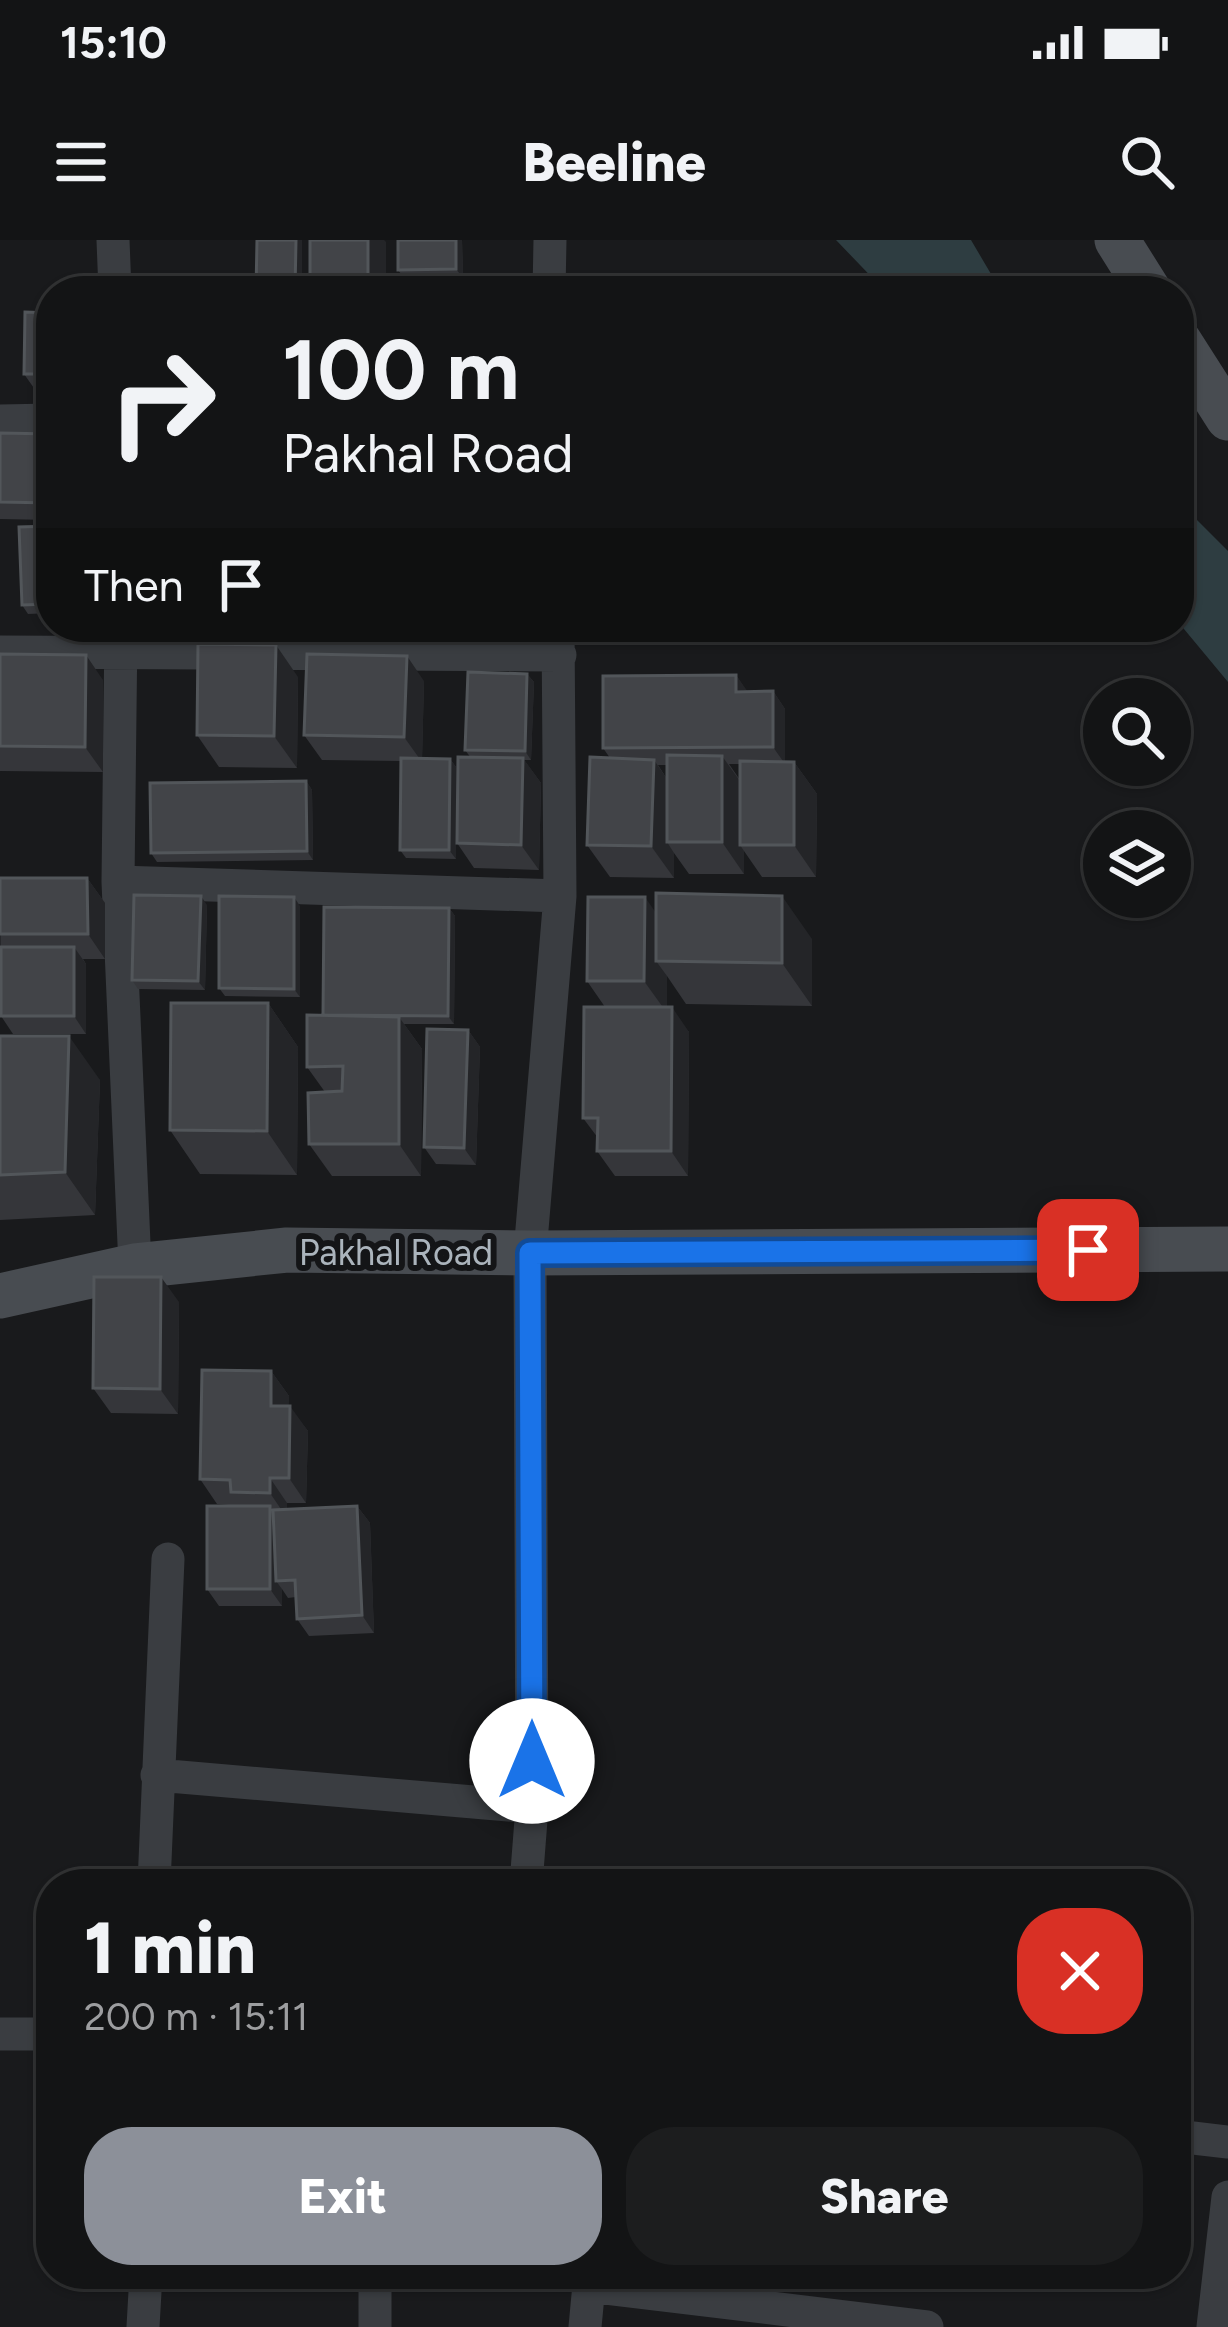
<!DOCTYPE html>
<meta charset="utf-8">
<style>
:root{--surface:#131415;--page:#1c1d1e;--text:#f1f3f6;--muted:#9d9ea0;--line:#323334;--accent:#8c9099}
body{margin:0;font-family:Figtree,sans-serif;background:var(--page);color:var(--text);height:100vh;display:flex;flex-direction:column;font-size:45px;white-space:nowrap}
*{box-sizing:border-box;margin:0}
p{font-size:39px;color:var(--muted)}
.icon{flex:none;width:66px;height:66px;fill:none;stroke:currentColor;stroke-width:2;stroke-linecap:round;stroke-linejoin:round}
.map{position:relative;flex:1;overflow:hidden}
.panel{position:absolute;left:36px;top:1629px;width:1155px;height:420px;display:flex;flex-direction:column;background:var(--surface);border-radius:48px;box-shadow:0 3px 9px #0004,0 0 0 3px var(--line)}
.panel>*{flex:none}
.top-card{position:absolute;left:36px;top:36px;width:1158px;height:366px;border-radius:48px;box-shadow:0 3px 9px #0004,0 0 0 3px var(--line);background:#131415;color:var(--text);overflow:hidden}
.buttons{position:absolute;left:1083px;top:438px;display:grid;gap:24px}
.buttons a{display:grid;place-items:center;width:108px;height:108px;border-radius:50%;background:var(--surface);box-shadow:0 3px 9px #0004,0 0 0 3px var(--line);font-size:60px}
.pin{position:absolute;display:grid;place-items:center;width:102px;height:102px;color:#fff;margin:-51px;border-radius:24px;box-shadow:0 6px 18px #0006}
.me{position:absolute;width:132px;margin:-66px;rotate:0deg;stroke-linejoin:round;filter:drop-shadow(0 0 9px #0008)}
.turn{display:flex;align-items:center;gap:42px;height:252px;padding:0 48px;font-size:54px}
.turn .icon{width:156px;height:156px;stroke-width:2.5}
.turn b{display:block;font-size:84px;line-height:102px}
.then{display:flex;align-items:center;height:114px;padding:0 48px;background:#0003;gap:24px;font-size:45px}
.round{display:grid;place-items:center;flex:none;width:126px;height:126px;border-radius:48px;background:var(--page)}
.head{display:flex;align-items:center;justify-content:space-between;height:204px;padding:0 48px}
h1{font-size:72px;font-weight:800;line-height:90px}
.action{display:flex;gap:24px;margin-top:auto;padding:24px 48px}
.action a{flex:1;height:138px;border-radius:48px;background:var(--accent);color:#fff;font-size:48px;font-weight:800;line-height:138px;text-align:center}
.action a+a{background:var(--page);color:var(--text)}
.status{display:flex;justify-content:space-between;align-items:center;height:84px;padding:0 60px;background:var(--surface);direction:ltr}
.status svg{height:33px;fill:currentColor}
header{display:flex;justify-content:space-between;align-items:center;height:156px;padding:0 48px;background:var(--surface);font-size:54px;font-weight:800}
.map>svg:first-child{display:block}
.water{fill:#2e3d41}
.lines{fill:none;stroke-linecap:round;stroke-linejoin:round}
.street{stroke:#3a3d41;stroke-width:33}
.secondary{stroke:#484c51;stroke-width:45}
.wall{fill:#35363a;fill-rule:evenodd}
.shaded-wall{fill:#242528}
.building{fill:#424448;stroke:#52565a;stroke-width:3}
.route-casing{stroke:#114b97;stroke-width:30}
.route{stroke:#1a73e8;stroke-width:21}
.labels{text-anchor:middle;dominant-baseline:central;stroke-width:12;stroke-linejoin:round;paint-order:stroke}
.street-label{font-size:36px;fill:#abb4bc;stroke:#141517}
</style>
<div class="status"><b>15:10</b><svg viewBox="0 0 49 12"><path d="M0 12V9h3v3zM5 12V6h3v6zM10 12V3h3v9zM15 12V0h3v12zM26 1h20v11H26zM47 4h2v5h-2z"/></svg></div>
<header><svg class="icon" aria-label="menu" viewBox="0 0 24 24"><path d="M4 6h16M4 12h16M4 18h16"/></svg>Beeline<svg class="icon" aria-label="search" viewBox="0 0 24 24"><circle cx="10" cy="10" r="6"/><path d="M15 15l6 6"/></svg></header>
<div class="map">
<svg width="1228" height="2087" viewBox="0 0 1228 2087">
<rect width="100%" height="100%" fill="#191a1c"/>
<path class="water" d="M836,0H971L1001,51H885Z
M1179,262L1228,311V442L1179,383Z"/>
<g class="lines">
<path class="street" d="M113,0L115,51
M549,51L550,0
M0,181L51,180
M121,387L118,642L135,1026
M0,412L560,415
M118,642L560,656
M157,1535L532,1567
M154,1644L168,1319
M526,1644L532,1567L530,1013L560,656L558,387
M0,1794H51
M1176,1896L1228,1902
M589,2046L927,2087
M143,2087L146,2034
M375,2087V2034
M585,2087L590,2034
M1213,2087L1228,1957"/>
<path class="secondary" d="M1117,0L1149,51
M1179,101L1228,178
M0,1056L135,1026L287,1010L530,1013L1228,1009"/>
</g>
<path class="wall" d="M462,0L463,38H404L398,30Z
M51,73V151H36L24,134Z
M0,193L51,194V280L0,279Z
M51,286V373L28,374L22,365Z
M457,387H542V393H461Z
M0,414L103,440V532L0,531Z
M527,434L534,442L531,520H524L541,543L539,630L474,628L457,603L471,518L465,510Z
M736,435L747,452L773,451L785,469V522H794L817,554L816,637H762L744,611V634H689L674,613V638L610,637L587,605L610,518L603,508ZM729,524H740V540ZM658,525H667V539Z
M298,437L297,528L219,527L197,495Z
M424,441L422,519H450L456,527V619L406,618L400,610L401,521L322,520L304,495Z
M306,541L312,550L313,620L157,622L151,613Z
M0,638H87L105,663V719H83L86,724V794H13L1,776Z
M207,665L205,750L138,749L132,740Z
M300,666V757L225,756L219,748Z
M449,668L455,676L454,784H404L422,809L421,936H332L309,904L325,852L307,827L323,775Z
M656,673L812,699V766L686,764L667,736V767L689,792L688,936H615L597,911L598,898L583,878L605,767L587,741Z
M268,763L298,807L297,935L200,934L170,890Z
M468,790L480,807L476,925L436,924L424,907Z
M0,796L100,840L95,975L0,980Z
M179,1062L178,1174L111,1173L93,1148Z
M271,1131L289,1156L288,1166L308,1191L306,1263H287V1269L357,1266L370,1283L374,1393L309,1396L297,1379L296,1357L288,1358L282,1349V1366H219L207,1349L240,1266L217,1264L200,1239Z"/>
<path class="shaded-wall" d="M296,0H302V51H295Z
M368,0H384L386,2V51L368,43Z
M456,0H462L463,38L456,29Z
M276,405L298,437L297,528L274,496Z
M86,415L103,440V532L85,507Z
M407,416L424,441L422,522L404,497Z
M527,434L534,442L531,520L525,511Z
M736,435L748,452H736Z
M773,451L785,469V524L773,507Z
M722,516L745,548L740,605L744,611V634L722,602Z
M523,518L541,543L539,630L521,605Z
M450,519L456,527V619L449,610Z
M654,520L676,552L667,602L674,613V638L651,606Z
M794,522L817,554L816,637L794,605Z
M306,541L312,550L313,620L307,611Z
M87,638L105,663V719L88,694Z
M201,656L207,665L205,750L198,741Z
M782,656L812,699V766L782,723Z
M294,657L300,666V757L294,749Z
M645,657L667,689L656,721L667,736V773L644,741Z
M449,668L455,676L454,784L448,776Z
M74,707L86,724V794L74,776Z
M268,763L298,807L297,935L267,891Z
M672,767L689,792L688,936L671,911Z
M399,777L422,809L421,936L399,904Z
M468,790L480,807L476,925L464,908Z
M69,796L100,840L95,975L65,932Z
M161,1037L179,1062L178,1174L160,1149Z
M271,1131L289,1156L288,1191L271,1166Z
M290,1166L308,1191L306,1263L289,1238Z
M270,1238L287,1263V1278L270,1253Z
M270,1266L282,1283L276,1341L282,1349V1366L270,1349Z
M357,1266L370,1283L374,1393L362,1375Z"/>
<path class="building" d="M257,0H296L295,51H256Z
M310,0H368V43H432V51H310Z
M398,0H456V29L398,30Z
M453,49L517,50V51H453Z
M25,72L51,73V134H24Z
M0,193L51,194V263L0,262Z
M51,286V364L22,365L19,287Z
M198,404L276,405L274,496L197,495Z
M0,414L86,415L85,507L0,506Z
M307,414L407,416L404,497L304,495Z
M468,432L527,434L525,511L465,510Z
M736,435V452L773,451V507L603,508V436Z
M667,515L722,516V602H667Z
M458,517L523,518L521,605L457,603Z
M590,517L654,520L651,606L587,605Z
M401,518L450,519L449,610H400Z
M740,521L794,522V605H740Z
M306,541L307,611L151,613L150,543Z
M0,638H87L88,694H0Z
M656,653L782,656V723L656,721Z
M134,655L201,656L198,741L132,740Z
M219,656L294,657V749L219,748Z
M588,657H645L644,741H587Z
M324,667L449,668L448,776L323,775Z
M1,707H74V776H1Z
M171,763H268L267,891L170,890Z
M584,767H672L671,911H597L598,878H583Z
M307,775L399,777V904H309L308,853L342,851L343,826L307,827Z
M427,789L468,790L464,908L424,907Z
M0,796H69L65,932L0,935Z
M94,1037H161L160,1149L93,1148Z
M202,1130L271,1131V1166H290L289,1238H270V1253L231,1252L230,1240L200,1239Z
M207,1266H270V1349H207Z
M357,1266L362,1375L297,1379L295,1340L276,1341L273,1270Z"/>
<g class="lines">
<g class="route-casing">
<path id="route" d="M532,1521L530,1013L1088,1010"/>
</g>
<use href="#route" class="route"/>
</g>
<g class="labels">
<g class="street-label">
<text x="396" y="1012">Pakhal Road</text>
</g>
</g>
</svg>
<div class="buttons">
<a><svg class="icon" aria-label="search" viewBox="0 0 24 24"><circle cx="10" cy="10" r="6"/><path d="M15 15l6 6"/></svg></a>
<a><svg class="icon" aria-label="layers" viewBox="0 0 24 24"><path d="M12 4l9 5-9 5-9-5zM3 14l9 5 9-5"/></svg></a>
</div>
<div class="pin" style="left:1088px;top:1010px;background:#d93025"><svg class="icon" aria-label="arrive" viewBox="0 0 24 24"><path d="M6 21V4h12l-3 4 3 4H6"/></svg></div>
<svg class="me" style="left:532px;top:1521px" viewBox="-20 -20 40 40"><circle r="19" fill="#fff"/><path d="M0-13L10 11 0 6-10 11z" fill="#1a73e8"/></svg>
<div class="top-card">
<div class="turn"><svg class="icon" aria-label="right" viewBox="0 0 24 24"><path d="M7 20v-9h11M14 6l5 5-5 5"/></svg><div><b>100 m</b>Pakhal Road</div></div>
<div class="then">Then<svg class="icon" aria-label="arrive" viewBox="0 0 24 24"><path d="M6 21V4h12l-3 4 3 4H6"/></svg></div>
</div>
<section class="panel">
<div class="head"><div><h1>1 min</h1><p>200 m · 15:11</p></div><a class="round" style="background:#d93025;color:#fff"><svg class="icon" aria-label="close" viewBox="0 0 24 24"><path d="M6 6l12 12M18 6L6 18"/></svg></a></div>
<div class="action"><a>Exit</a><a>Share</a></div>
</section>
</div>
